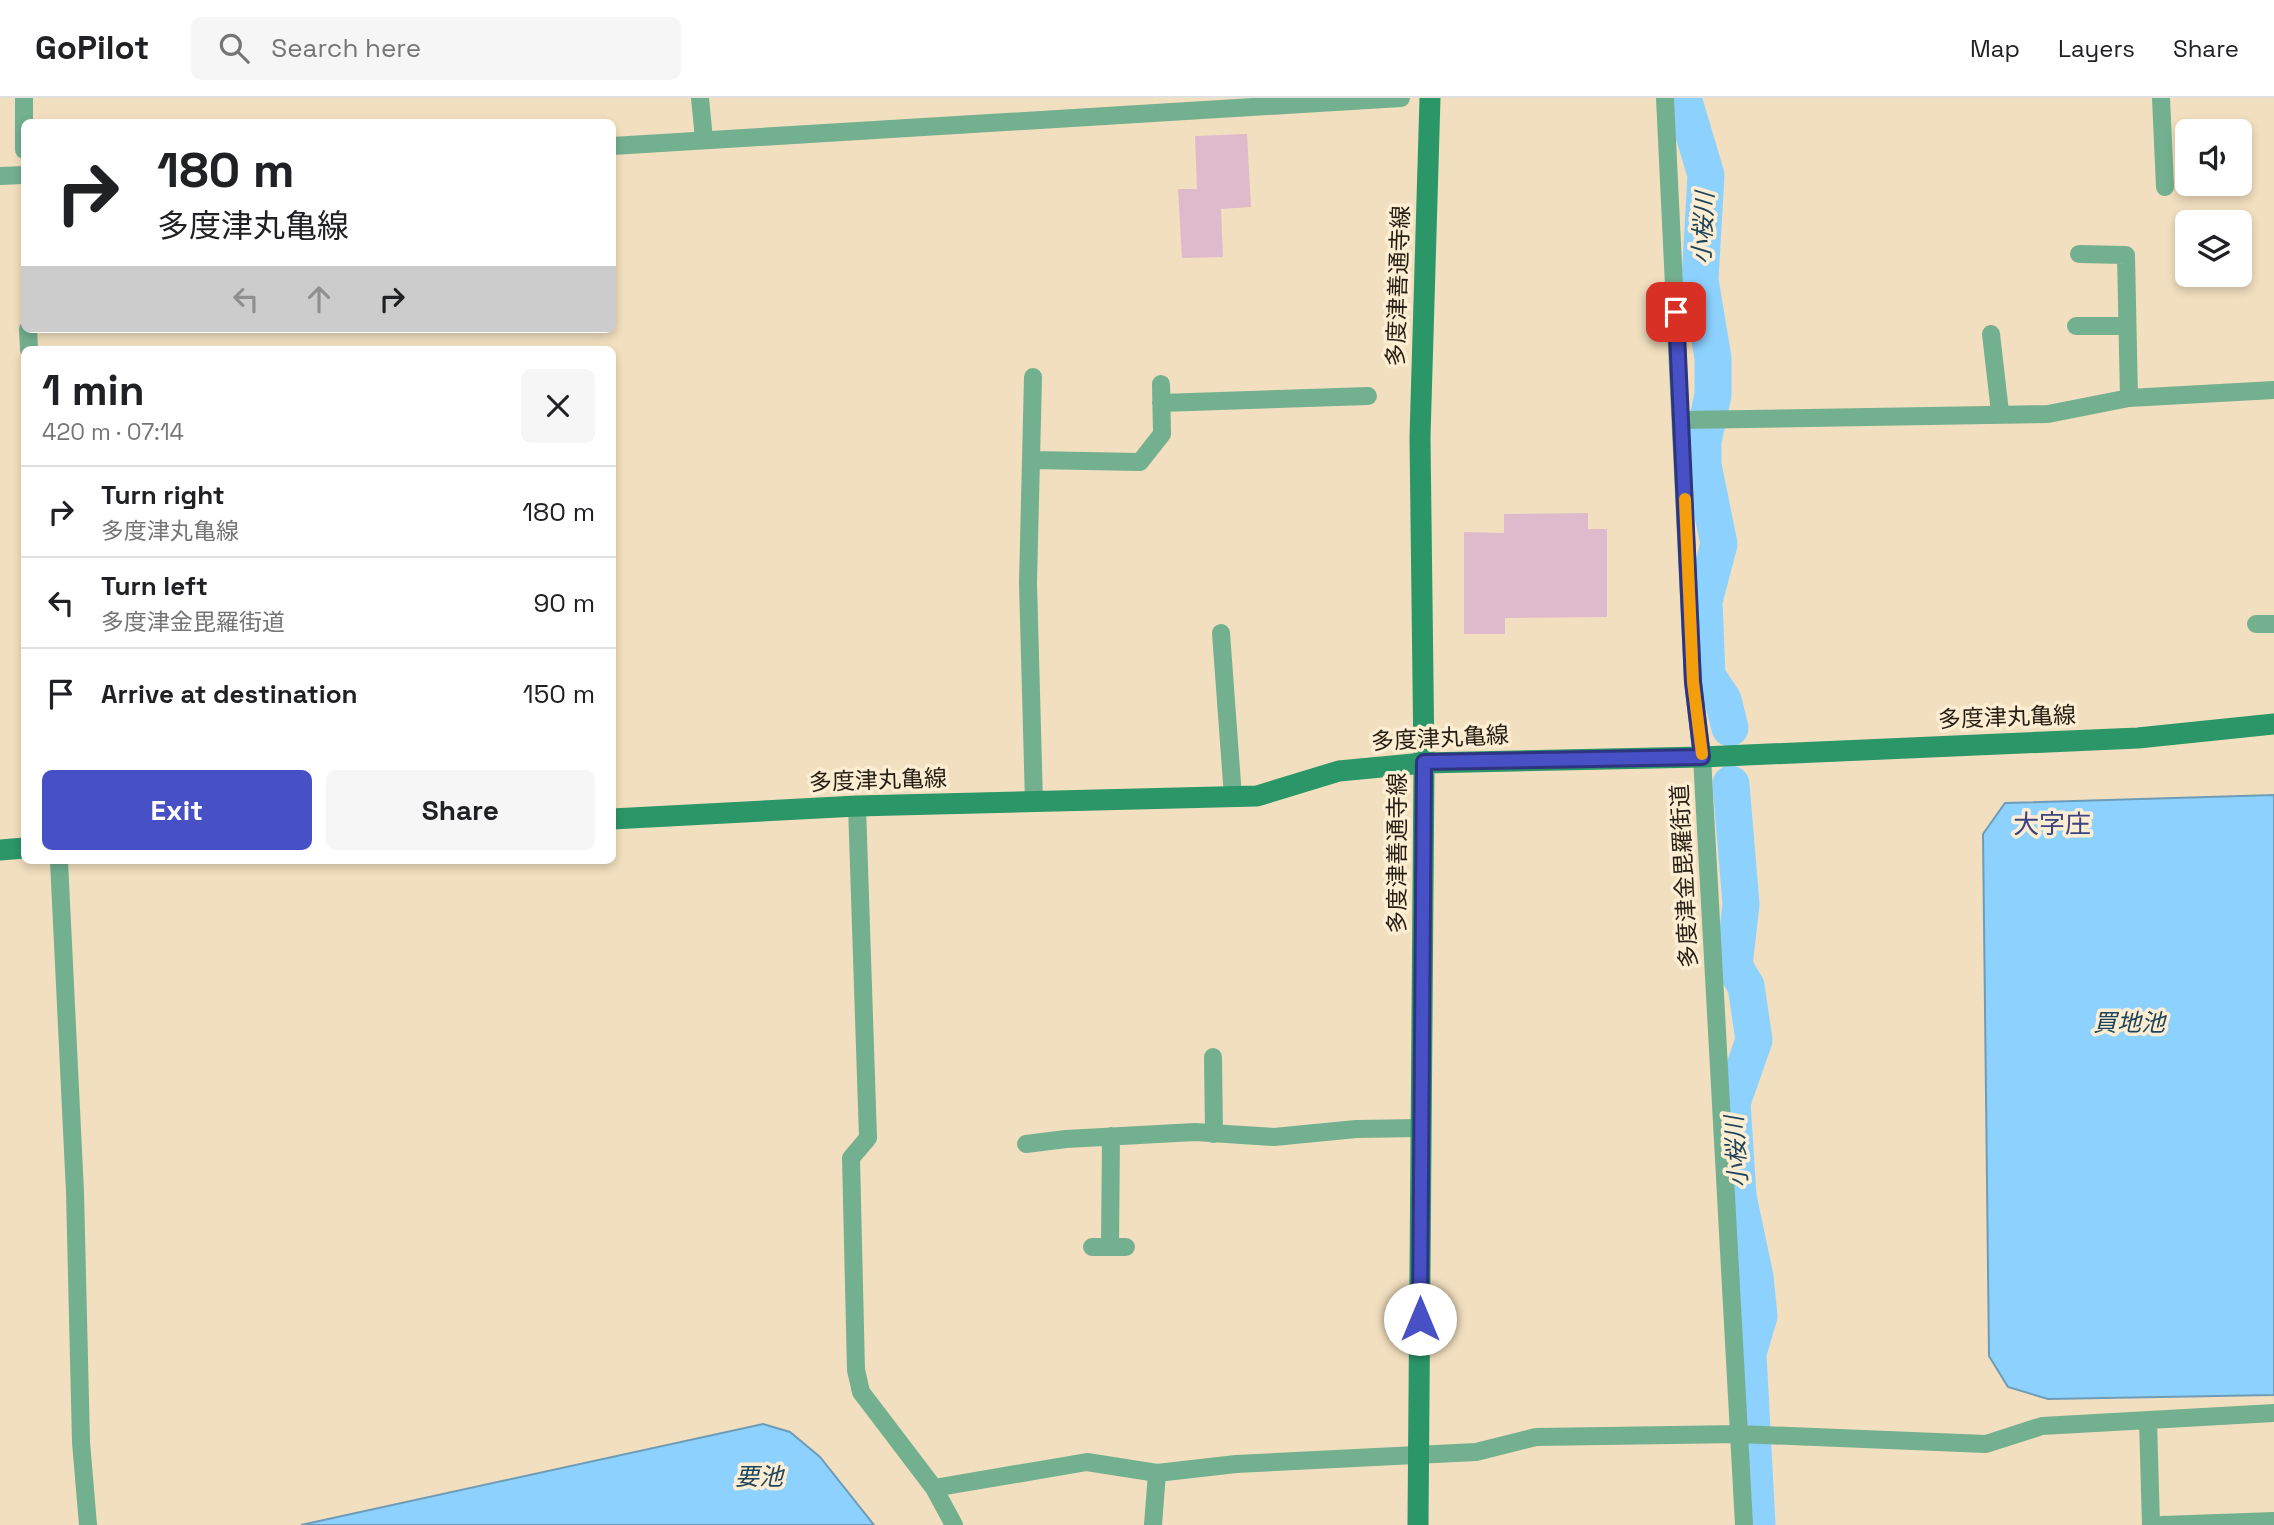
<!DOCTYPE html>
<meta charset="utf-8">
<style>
:root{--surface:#fff;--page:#f6f6f6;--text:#202124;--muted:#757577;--line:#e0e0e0;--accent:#4750c5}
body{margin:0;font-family:"Space Grotesk","Noto Sans JP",sans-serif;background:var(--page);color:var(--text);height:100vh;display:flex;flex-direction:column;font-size:26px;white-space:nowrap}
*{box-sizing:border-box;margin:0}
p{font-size:23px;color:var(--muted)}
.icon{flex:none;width:38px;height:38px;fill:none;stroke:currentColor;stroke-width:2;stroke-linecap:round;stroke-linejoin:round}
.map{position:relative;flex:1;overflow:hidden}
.panel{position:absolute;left:21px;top:248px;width:595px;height:518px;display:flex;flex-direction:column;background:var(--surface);border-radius:10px;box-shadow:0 4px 10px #0003}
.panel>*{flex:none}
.hud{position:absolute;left:21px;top:21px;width:595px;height:214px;border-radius:10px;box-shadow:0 4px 10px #0003;background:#fff;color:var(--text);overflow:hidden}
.tools{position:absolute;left:2175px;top:21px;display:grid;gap:14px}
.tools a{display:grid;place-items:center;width:77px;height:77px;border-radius:10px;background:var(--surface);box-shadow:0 4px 10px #0003;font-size:35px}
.pin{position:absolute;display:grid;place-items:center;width:60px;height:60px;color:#fff;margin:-30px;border-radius:14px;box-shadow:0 4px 10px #0006}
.me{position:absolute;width:77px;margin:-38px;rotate:0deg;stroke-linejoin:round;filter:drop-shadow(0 0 5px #0008)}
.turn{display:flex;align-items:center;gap:24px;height:147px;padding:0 21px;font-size:32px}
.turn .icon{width:91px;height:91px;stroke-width:2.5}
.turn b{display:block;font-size:49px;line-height:60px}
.lanes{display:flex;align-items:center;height:66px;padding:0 21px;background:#0003;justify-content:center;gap:35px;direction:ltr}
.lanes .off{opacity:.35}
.round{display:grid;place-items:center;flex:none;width:74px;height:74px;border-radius:10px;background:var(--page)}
.head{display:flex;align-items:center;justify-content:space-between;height:119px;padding:0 21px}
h1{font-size:42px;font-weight:700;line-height:52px}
.button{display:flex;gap:14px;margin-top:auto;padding:14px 21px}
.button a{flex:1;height:80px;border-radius:10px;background:var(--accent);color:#fff;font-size:28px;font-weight:700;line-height:80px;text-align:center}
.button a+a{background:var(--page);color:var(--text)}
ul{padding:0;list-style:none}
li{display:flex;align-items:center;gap:21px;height:91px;padding:0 21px;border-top:2px solid var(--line)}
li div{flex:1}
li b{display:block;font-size:26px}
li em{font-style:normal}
header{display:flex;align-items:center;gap:42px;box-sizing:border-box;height:98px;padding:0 35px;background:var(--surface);border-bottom:2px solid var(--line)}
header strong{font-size:33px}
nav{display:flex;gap:38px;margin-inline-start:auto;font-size:24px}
.search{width:490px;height:63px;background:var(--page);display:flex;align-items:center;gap:18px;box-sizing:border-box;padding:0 24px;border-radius:10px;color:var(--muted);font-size:26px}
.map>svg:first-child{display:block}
.water{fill:#8dd2fe;stroke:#6e9cb7;stroke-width:2}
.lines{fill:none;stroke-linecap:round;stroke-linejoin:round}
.river{stroke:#8dd2fe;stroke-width:37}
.building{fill:#debacd}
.minor{stroke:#73b090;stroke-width:18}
.secondary{stroke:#2b9668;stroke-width:21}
.route-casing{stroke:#2e3480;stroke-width:18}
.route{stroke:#4750c5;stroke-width:12}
.slow{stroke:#f59e0b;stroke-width:12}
.labels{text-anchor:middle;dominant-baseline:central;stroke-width:7;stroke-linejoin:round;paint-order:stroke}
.street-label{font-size:23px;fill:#251e12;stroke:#fcedd3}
.water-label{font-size:24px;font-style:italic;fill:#1d445a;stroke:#fcedd3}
.quarter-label{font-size:26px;fill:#3b4480;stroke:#fcedd3}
</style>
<header>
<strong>GoPilot</strong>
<div class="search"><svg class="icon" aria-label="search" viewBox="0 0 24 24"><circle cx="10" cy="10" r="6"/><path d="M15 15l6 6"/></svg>Search here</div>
<nav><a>Map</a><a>Layers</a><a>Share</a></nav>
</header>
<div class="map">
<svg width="2274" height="1427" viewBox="0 0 2274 1427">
<rect width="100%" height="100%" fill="#f2dfbf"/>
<path class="water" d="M2274,697V1297L2048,1301L2008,1289L1989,1258L1983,736L2005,705Z
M763,1326L790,1334L820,1359L874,1427H301Z"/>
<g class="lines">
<path class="river" d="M1683,0L1706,77L1700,182L1713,260V297L1703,343V367L1719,446L1704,503L1707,578L1723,602L1730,630
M1731,686L1741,806L1734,868L1746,888L1754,942L1732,1005L1738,1098L1755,1179L1759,1218L1748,1255L1757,1427"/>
</g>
<path class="building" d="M1247,36L1251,109L1221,111L1223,159L1182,160L1178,91H1197L1195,38Z
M1588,415V431H1607V519L1505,520V536H1464V434L1504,435V416Z"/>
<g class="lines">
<path class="minor" d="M24,0V52
M700,0L704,41
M1665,0L1693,584L1702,659L1744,1427
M2161,0L2165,89
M612,48L1401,0
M0,78L24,77
M2079,156L2126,157L2129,300
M2076,228H2127
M28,231L29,252
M1991,236L2000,314
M1033,279L1028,485L1034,704
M1161,305L1368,298
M1682,322L2048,316L2129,300L2274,292
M1032,362L1140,364L1162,336L1161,286
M2256,526H2274
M1221,535L1233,699
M857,708L868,1040L851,1060L856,1272L861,1294L934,1390L954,1427
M59,763L75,1094L81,1344L88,1427
M1213,959L1214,1036
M1026,1046L1066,1041L1195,1034L1274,1039L1356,1031L1421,1030
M1092,1149H1126
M1110,1149L1111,1038
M2148,1322L2151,1427
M934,1390L1087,1364L1157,1375L1236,1366L1476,1354L1536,1339L1739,1336L1986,1346L2042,1328L2274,1315
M1153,1427L1157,1375
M2162,1427L2274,1423"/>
<path class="secondary" d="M612,721L857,708L1257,698L1339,673L1424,665L1702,659L2138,640L2274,626
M0,752L24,750
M1418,1427L1424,665L1420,339L1430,0"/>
</g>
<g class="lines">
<g class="route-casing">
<path id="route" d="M1420,1221L1424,664L1702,659L1693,584L1676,214"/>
</g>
<use href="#route" class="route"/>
<path class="slow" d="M1685,401L1693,584L1702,656"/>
</g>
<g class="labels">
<g class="street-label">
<text transform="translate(1398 188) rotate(-88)">多度津善通寺線</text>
<text transform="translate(2007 619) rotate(-2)">多度津丸亀線</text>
<text transform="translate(1440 640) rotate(-3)">多度津丸亀線</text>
<text transform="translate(878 682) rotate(-2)">多度津丸亀線</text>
<text transform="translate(1397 755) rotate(-90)">多度津善通寺線</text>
<text transform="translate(1684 778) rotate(-93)">多度津金毘羅街道</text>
</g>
<g class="water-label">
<text transform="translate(1703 130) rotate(-87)">小桜川</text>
<text x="2129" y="924">買地池</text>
<text transform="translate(1736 1054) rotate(-94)">小桜川</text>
<text x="759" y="1378">要池</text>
</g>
<g class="quarter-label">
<text x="2052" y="726">大字庄</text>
</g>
</g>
</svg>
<div class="tools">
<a><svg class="icon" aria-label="sound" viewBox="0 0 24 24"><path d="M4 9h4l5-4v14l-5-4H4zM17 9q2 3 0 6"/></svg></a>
<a><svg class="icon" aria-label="layers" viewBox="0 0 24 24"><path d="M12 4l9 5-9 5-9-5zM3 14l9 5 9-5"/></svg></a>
</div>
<div class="pin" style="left:1676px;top:214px;background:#d93025"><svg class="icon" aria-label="arrive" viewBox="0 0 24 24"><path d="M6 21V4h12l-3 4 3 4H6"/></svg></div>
<svg class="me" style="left:1420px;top:1221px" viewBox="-20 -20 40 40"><circle r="19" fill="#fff"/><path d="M0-13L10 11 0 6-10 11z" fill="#4750c5"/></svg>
<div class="hud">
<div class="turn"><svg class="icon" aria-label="right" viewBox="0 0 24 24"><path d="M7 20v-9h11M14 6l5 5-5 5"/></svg><div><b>180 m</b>多度津丸亀線</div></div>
<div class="lanes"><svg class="icon off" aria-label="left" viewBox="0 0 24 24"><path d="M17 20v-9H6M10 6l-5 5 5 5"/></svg><svg class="icon off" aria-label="ahead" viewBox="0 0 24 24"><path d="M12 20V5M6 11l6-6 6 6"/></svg><svg class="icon" aria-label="right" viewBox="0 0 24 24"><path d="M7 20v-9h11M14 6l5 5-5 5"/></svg></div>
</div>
<section class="panel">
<div class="head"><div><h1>1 min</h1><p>420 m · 07:14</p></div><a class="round"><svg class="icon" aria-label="close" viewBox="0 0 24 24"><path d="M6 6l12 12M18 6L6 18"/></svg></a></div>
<ul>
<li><svg class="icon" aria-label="right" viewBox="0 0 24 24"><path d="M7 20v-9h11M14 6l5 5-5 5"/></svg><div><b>Turn right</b><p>多度津丸亀線</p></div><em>180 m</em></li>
<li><svg class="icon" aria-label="left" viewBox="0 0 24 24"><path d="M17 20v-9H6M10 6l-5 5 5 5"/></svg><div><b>Turn left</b><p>多度津金毘羅街道</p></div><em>90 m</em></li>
<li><svg class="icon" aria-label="arrive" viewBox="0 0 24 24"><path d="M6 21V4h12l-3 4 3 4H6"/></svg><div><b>Arrive at destination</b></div><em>150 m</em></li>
</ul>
<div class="button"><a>Exit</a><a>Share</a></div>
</section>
</div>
